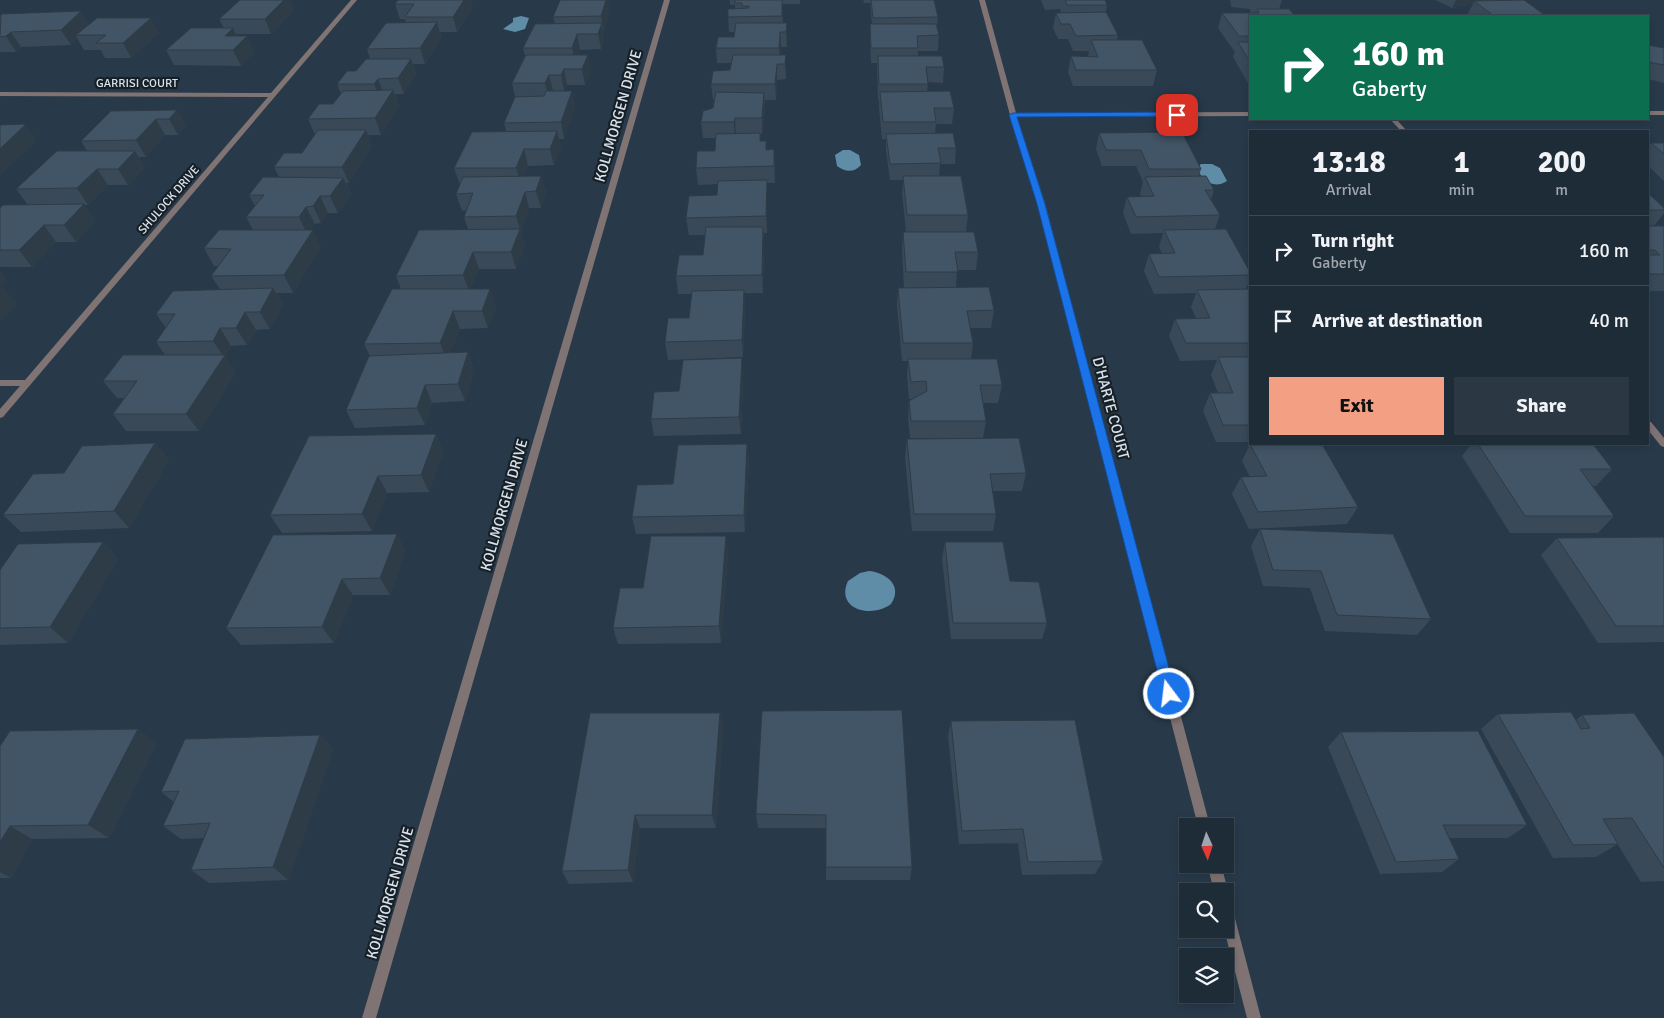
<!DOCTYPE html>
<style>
:root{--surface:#1e2c38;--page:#2b3843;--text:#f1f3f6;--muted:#a1a7ae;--line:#3c4853;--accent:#f39f83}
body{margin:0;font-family:Signika,sans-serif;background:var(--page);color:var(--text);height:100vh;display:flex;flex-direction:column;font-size:19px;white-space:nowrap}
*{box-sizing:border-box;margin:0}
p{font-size:16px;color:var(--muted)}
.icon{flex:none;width:28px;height:28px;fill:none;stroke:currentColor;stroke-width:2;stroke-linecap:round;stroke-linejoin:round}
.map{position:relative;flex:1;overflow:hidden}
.panel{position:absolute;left:1249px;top:130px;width:400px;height:315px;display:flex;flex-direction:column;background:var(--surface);border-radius:0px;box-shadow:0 2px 8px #0003,0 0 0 1px var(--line)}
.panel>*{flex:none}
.guide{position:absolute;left:1249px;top:15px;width:400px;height:105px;border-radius:0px;box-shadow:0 2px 8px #0003,0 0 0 1px var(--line);background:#0b6e4f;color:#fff;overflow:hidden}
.needle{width:32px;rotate:177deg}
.buttons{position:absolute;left:1179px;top:818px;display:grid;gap:10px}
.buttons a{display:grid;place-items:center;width:55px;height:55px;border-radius:0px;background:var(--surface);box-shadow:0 2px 8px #0003,0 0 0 1px var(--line);font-size:25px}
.pin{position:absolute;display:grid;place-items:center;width:42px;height:42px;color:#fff;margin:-21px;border-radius:10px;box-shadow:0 2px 8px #0006}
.me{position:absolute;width:55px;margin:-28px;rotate:345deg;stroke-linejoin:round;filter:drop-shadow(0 0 4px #0008)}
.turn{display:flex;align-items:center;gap:18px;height:105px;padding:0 20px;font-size:22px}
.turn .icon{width:65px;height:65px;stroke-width:2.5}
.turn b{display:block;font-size:35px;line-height:42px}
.eta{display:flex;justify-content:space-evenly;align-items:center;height:85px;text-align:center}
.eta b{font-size:30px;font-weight:800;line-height:35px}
.action{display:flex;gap:10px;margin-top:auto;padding:10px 20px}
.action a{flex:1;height:58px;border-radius:0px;background:var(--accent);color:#111;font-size:20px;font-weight:800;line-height:58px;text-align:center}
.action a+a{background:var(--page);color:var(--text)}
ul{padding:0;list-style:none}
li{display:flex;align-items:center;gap:15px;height:70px;padding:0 20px;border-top:1px solid var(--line)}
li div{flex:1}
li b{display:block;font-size:19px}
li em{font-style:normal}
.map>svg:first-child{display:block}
.water{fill:#5f8da8}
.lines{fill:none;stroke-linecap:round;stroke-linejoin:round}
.minor{fill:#807373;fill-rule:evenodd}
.wall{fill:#394958}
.shaded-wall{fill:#2e3c47}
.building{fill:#425566;stroke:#2e3c47}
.route{fill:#1a73e8;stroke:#114b97}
.labels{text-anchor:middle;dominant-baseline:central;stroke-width:4.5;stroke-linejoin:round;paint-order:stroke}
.far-street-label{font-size:12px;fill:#d7e2ec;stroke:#182027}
.street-label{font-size:15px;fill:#d7e2ec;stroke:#182027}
</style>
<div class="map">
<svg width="1664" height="1018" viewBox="0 0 1664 1018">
<rect width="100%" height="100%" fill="#283a4a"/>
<path class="water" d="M521,16L529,18L525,29L515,32L503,29L513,22V18Z
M843,150H850L859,155L861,165C854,173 845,172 837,166L835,155Z
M1201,164H1212L1220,168L1227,181C1213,190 1202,180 1197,168Z
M869,571C887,573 903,586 891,604C871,619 835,609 848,581L860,573Z"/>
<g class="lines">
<path class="minor" d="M351,0H357L3,417L0,418V409L20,386H0V380H25L268,97L0,96V92L271,93Z
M664,0H670L376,1018H362Z
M979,0H985L1016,113L1250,112V116L1017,117L1045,203L1210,826H1198L1037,203L1010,115Z
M1648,111H1664V115H1648Z
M1390,119H1396L1407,131H1401Z
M1648,421L1651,422L1664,438V447L1661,446L1648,430Z
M1207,864H1221L1228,891L1226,896L1225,891H1214Z
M1225,900L1230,902L1232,907L1261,1018H1247L1224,929H1225Z"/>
</g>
<path class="wall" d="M398,0L473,7L457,32H440L441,37L425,64H413L416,74L404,94H395L399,106L381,135H368L372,146L349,183H346L351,195L338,213H328L321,223L315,224L310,230L321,247L293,293H276L283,305L270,329L256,330L247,345L231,346L225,355L236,372L199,431H126L113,414L124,398H117L103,381L165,355L156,342L166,328L156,314L220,289L211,276L219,266H214L204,248L253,230L246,217L255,206L249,195L279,177L274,167L302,153L315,135L308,119L333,104L341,94L337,84L356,71L370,59L367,49L406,23L405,19H400L395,4Z
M730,0H800V4H782L783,23H787V47H781L780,55H786V79L777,80L776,100H765V108L762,134H760V141L767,150L774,149L775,183H767V233H764V244L763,293H744L745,307L743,357L668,360L665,342L689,318L692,294H678L676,276L703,255L705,235H689L686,218L717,195L718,184L698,185L696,168L715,151V138H703L701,122L713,108L714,100H713L711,84L730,70L731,63H717L716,48L734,37V32H729L728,17L735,9V5H730Z
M864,0H934L938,17L937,26L939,35L938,51H918V56L944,67L943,83L928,82L927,92L954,108L952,124H936L935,134L956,148L955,164H940L939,176L968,215L966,232L978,252L976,270H957L956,287L994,310L991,328H970L973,343L971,359L1002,385L998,403H983L986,421L983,438H910L908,419L909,401L913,399H909L907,377L908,361H902L897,305L898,288H904L902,249L903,232H906L902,193L903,180H890L886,151V139H882L879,108V100H878L877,63H871L870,39V24H872L870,3H863Z
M1041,0H1105L1107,5L1106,12L1118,35L1117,40L1157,70L1153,86H1073L1068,72L1071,56L1088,57L1089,51H1073L1068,39H1058L1053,28L1056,13H1061L1060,9L1045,10Z
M1230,0H1282L1279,9L1250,16V85H1249L1233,57L1235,51H1234L1218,28L1222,13H1250V9L1231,7Z
M1435,0H1524L1546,16H1468L1467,15L1473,4L1452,8Z
M294,10L271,34H236L237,36H247L254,52L241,66L174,65L166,50L224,28L219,19Z
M610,10L603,31L604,38L601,49L580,50L578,55L591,71L585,85H567L564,91L575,107L564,139H559L561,147L554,165L528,166L524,176H541L546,193L541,208H529L521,233L525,246L516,269H479L471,289L496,306L488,328L460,329L450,353L468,352L474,370L465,401L432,403L425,425L355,428L346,410L370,356L364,344L401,289L396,276L468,229L464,217L466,210L462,211L456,194L460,185L454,168L506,131L504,123L515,97L512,83L525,56L523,48L555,24L553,17Z
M81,11L88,25L159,33L131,58H105L101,50H84L77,38L71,45L21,47L16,52H0V15Z
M1648,45L1664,48V83L1648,79Z
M177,110L186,126L178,135H165L146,157H139L145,167L128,185H108L88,205H84L95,221L76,242H56L32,267H0V208L28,205L16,189L87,151L81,141Z
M1099,133L1201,169L1199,176L1214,190L1211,200L1220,215L1215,229L1250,272V279L1246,289H1250V442H1216L1203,411L1210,393H1218L1211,375L1217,360L1180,361L1169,336L1175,319L1196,318L1191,307L1196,293L1154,294L1144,271L1149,254H1162L1159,247L1163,233L1131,234L1123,213L1127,197L1141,196L1140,193L1143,182L1136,166H1102L1096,149Z
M1651,143H1664V181L1648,166V148Z
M1648,193L1664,208V213L1654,226H1664V291H1648Z
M743,376L741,434L654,436L651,419Z
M436,434L443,452L429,492L387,493L372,531L282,533L270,515Z
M907,439L1026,473L1022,491H993L996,514L993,531H912L905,457Z
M155,443L169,460L129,528L21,532L3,515L64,473Z
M747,444L749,461L745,532L636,534L632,517L673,484Z
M1250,444L1358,507L1347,524L1249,529L1232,494L1241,477H1250L1242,461Z
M1471,444H1593L1612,469L1596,486H1593L1614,516L1598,533H1510L1462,456Z
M1260,529L1431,619L1417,635L1325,631L1310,588L1263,586L1251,546Z
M1664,537V642L1598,643L1541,555L1557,538Z
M103,542L118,559L68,643L0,645V570Z
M945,542L1010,581L1047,623L1042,639H951L942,559Z
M406,550L390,595H353L334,643L241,645L226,628Z
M728,553L721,643L618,644L613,628L643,588Z
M762,711L912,867L910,880H826V828H758L756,814Z
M720,713L723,728L716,828H640L633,882L569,884L562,871Z
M1498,714L1576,720L1582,715L1664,757V881L1641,882L1610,832L1618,844L1596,857L1553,858L1481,729Z
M951,721L1103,861L1095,874L1022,875L1018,843L959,844L948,736Z
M138,729L156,744L109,838L32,839L11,878H0V746Z
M1341,732L1527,825L1508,838H1449L1459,859L1442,872L1380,874L1328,747Z
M320,735L333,750L288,880L209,883L191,870L204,838L181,839L163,826L174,802L161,792Z"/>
<path class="shaded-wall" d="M282,0H290L294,10L271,34L265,19Z
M464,0H471L473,7L457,32L453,17Z
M606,0H608L610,10L604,31L601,16Z
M1456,0H1492L1474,1L1473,4L1452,8Z
M81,11L89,26L76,35L77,38L71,45L61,30Z
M151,18L159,33L131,58L123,43Z
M437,22L441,37L425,64L420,48Z
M602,23L604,38L601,49L598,34Z
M787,23V47L786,32Z
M233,28L240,43L225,36Z
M11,32L21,47L16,52L6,36Z
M780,32L781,47L780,63L779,48Z
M577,34L580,50L575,63L572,48Z
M247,36L254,52L241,66L233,50Z
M588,55L591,71L585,85L582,69Z
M786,55V79L785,64Z
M411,59L416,74L404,94L398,78Z
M777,64V80L776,100L775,84Z
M564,69L567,85L564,91L561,75Z
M549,75L553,91L549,99L545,83Z
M378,79L384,94L380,100L374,84Z
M393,90L399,106L381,135L375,118Z
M572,91L575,107L564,139L561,122Z
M764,93L765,108L762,134V118Z
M177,110L186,126L178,135L169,119Z
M735,118L736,134L735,138L734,122Z
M156,119L165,135L146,157L136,140Z
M26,124L37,141L0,176V149Z
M366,130L372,146L349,183L342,167Z
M557,131L561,147L554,165L550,149Z
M524,149L528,166L521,184L516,168Z
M135,151L145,167L128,185L118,169Z
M97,169L108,185L88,205L77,188Z
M541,176L546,193L541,208L536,191Z
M343,178L351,195L338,213L330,196Z
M767,180V233L766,216Z
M525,192L529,208L521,233L516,216Z
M320,196L328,213L321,223L313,206Z
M84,204L95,221L76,242L64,225Z
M306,207L315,224L307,234L299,217Z
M44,225L56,242L32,267L19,250Z
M763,227L764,244L763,293L762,275Z
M520,229L525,246L516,269L511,252Z
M313,230L321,247L293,293L284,275Z
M473,252L479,269L470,293L463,275Z
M0,270L7,280L0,287Z
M3,286L17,304L0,321V289Z
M273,288L283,305L270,329L260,312Z
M490,289L496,306L488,328L482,311Z
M744,290L745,307L743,357L742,340Z
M453,311L460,329L447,361L440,343Z
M245,312L256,330L247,345L236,328Z
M220,328L231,346L225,355L236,372L199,431L186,414L224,357L213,341Z
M468,352L474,370L465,401L458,384Z
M742,358L743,376L741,434L739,417Z
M425,385L432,403L425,425L417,408Z
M436,434L443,452L429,492L421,475Z
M155,443L169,460L129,528L114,511Z
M747,444L749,461L745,532L744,515Z
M378,476L387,493L372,531L362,514Z
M397,534L406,550L390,595L380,578Z
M726,536L728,553L721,643L719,626Z
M103,542L118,559L68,643L50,627Z
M342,579L353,595L334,643L322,627Z
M720,713L723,728L716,828L712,815Z
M138,729L156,744L109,838L88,825Z
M320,735L333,750L288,880L273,867Z
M635,815L640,828L633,882L628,870Z
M10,826L32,839L11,878L0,872V842Z"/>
<path class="building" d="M240,0H284L265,19H219Z
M398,0H464L453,17H405L414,4H395Z
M560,0H606L601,16L553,17Z
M735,0H782V16L728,17V9L749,8V6H742V3H735Z
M871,0H934L938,17L873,18Z
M1065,0H1105L1107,5H1067Z
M1524,0L1546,16H1481H1494L1474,1Z
M1257,9H1289L1295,16H1250V36H1239L1222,13H1259Z
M81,11L61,30L11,32L6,36L0,37L1,14Z
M1106,12L1118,35L1076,36L1070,24H1061L1056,13Z
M97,18H151L123,43H96L106,35H76Z
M437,22L420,48L367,49L386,23Z
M602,23L598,34H577L572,48H523L535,24Z
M736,23H787L786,32H780L779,48H716L718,37H734Z
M870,24H936L939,35L917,36L918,48H871Z
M191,28H233L225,36H247L233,50H166Z
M1091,40H1142L1157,70H1076L1071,56L1098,57Z
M1238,42H1250V62Z
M1648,45L1664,48V65L1648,62Z
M526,55H588L582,69H564L561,75H549L545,83H512Z
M733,55H786L785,64H777L775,84H711L713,71L730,70Z
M878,56H942L944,67H926L928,84H879Z
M366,59H411L398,78L378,79L374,84H337L347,71H356Z
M393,90L375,118L308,119L319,104H333L343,91Z
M546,91H572L561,122L504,123L515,97L544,96Z
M950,91L954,108H934L936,122H883L880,92Z
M716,92L764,93L762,118H735L734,122H701L703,111L713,108Z
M177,110L169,119H156L136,140L81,141L111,111Z
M26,124L0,149V125Z
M318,130H366L342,167H274L284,153H302Z
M557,131L550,149H524L516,168H454L472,132Z
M1182,132L1201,169H1149L1141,150H1106L1099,133Z
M760,133V141H766V150L774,149V166L696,168L697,151H715L716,134Z
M953,133L956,148H938L941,163L890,164L886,134Z
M1651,143H1664V154Z
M57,151H135L118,169H97L77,188L16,189Z
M541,176L536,191L525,192L516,216L464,217L473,193L456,194L463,177Z
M903,176H961L968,215H907Z
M1206,176L1214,190H1205L1220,215L1136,217L1127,197L1154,196L1145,177Z
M263,177L343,178L330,196H320L313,206L306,207L299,217H246L264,195H249Z
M767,180L766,216L686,218L689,196L717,195L718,181Z
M1648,193L1664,208V210H1648Z
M84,204L64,225H44L19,250H0V208L3,205Z
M1648,226H1664V274H1648V255H1660L1655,250H1648Z
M706,227H763L762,275L676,276L679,255H703Z
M520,229L511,252H473L463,275L396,276L419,230Z
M1226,229L1250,272V275L1159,277L1149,254L1175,253L1164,230Z
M219,230H313L284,275L211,276L231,249L204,248Z
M903,232H974L978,252H955L958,272H906Z
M989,287L994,310L967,311L973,343H903L898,288Z
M273,288L260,312H245L236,328H220L213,341L156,342L175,314H156L173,291Z
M392,289H490L482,311H453L440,343L364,344Z
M1250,289V343H1186L1175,319L1210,318L1197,290Z
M744,290L742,340L665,342L668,318H689L692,291Z
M468,352L458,384L425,385L417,408L346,410L369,356Z
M123,355H225L186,414H113L137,381H103Z
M1218,357H1250V425H1223L1210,393H1233Z
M742,358L739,417L651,419L654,392L679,391L683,360Z
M908,359H997L1002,385H980L986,421H911L909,401L927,391L926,381L911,382Z
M436,434L421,475L378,476L362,514L270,515L309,436Z
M1019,438L1026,473L990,474L996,514H914L907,439Z
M155,443L114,511L3,515L33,474L64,473L82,446Z
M747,444L744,515L632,517L637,485L673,484L678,445Z
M1250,444H1322L1358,507L1258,512L1241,477L1267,476Z
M1478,444H1593L1612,469H1580L1614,516H1525Z
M1260,529L1393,534L1431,619L1337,615L1321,571L1273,570Z
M397,534L380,578L342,579L322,627L226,628L273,535Z
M651,536H726L719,626L613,628L620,588H643Z
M1664,537V626H1616L1557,538Z
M103,542L50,627L0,628V570L18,544Z
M945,542H1003L1010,581L1039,582L1047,623H953Z
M902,710L912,867H826V815L756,814L762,711Z
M1571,712L1581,729L1590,728L1582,715L1634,713L1664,757V868L1632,818L1603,819L1618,844L1573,845L1498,714Z
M590,713H720L712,815H635L628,870L562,871Z
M1075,720L1103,861L1028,862L1023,829L962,831L951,721Z
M138,729L88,825L10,826L0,842V746L10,731Z
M1478,731L1527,825H1443L1459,859L1396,862L1341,732Z
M320,735L273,867L191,870L210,823L163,826L179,791L161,792L185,739Z"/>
<path class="route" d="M1177,112L1179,113V116L1017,117L1045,204L1176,694L1174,698L1169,700L1165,698L1163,694L1037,204L1009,115L1013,113Z"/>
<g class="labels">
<g class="far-street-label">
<text x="137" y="83">GARRISI COURT</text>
<text transform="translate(169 200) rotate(-49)">SHULOCK DRIVE</text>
</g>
<g class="street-label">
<text transform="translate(618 116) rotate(-74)">KOLLMORGEN DRIVE</text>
<text transform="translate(1111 408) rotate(75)">D'HARTE COURT</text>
<text transform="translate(504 505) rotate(-74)">KOLLMORGEN DRIVE</text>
<text transform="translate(390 893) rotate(-74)">KOLLMORGEN DRIVE</text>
</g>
</g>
</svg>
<div class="buttons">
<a><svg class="needle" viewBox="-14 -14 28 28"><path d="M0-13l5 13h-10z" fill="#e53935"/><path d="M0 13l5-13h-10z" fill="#a1a7ae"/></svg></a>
<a><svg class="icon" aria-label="search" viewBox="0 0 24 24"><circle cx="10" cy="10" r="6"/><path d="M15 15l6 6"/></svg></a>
<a><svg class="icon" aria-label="layers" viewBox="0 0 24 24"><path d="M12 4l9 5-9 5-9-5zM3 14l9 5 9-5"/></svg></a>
</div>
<div class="pin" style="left:1177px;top:115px;background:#d93025"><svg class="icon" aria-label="arrive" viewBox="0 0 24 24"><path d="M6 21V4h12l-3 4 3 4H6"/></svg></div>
<svg class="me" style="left:1169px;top:694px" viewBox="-20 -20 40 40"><circle r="17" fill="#1a73e8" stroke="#fff" stroke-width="3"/><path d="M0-11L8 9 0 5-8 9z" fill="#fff"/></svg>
<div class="guide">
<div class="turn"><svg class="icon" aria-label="right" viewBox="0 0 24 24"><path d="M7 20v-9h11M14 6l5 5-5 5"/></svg><div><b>160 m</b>Gaberty</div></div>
</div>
<section class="panel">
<div class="eta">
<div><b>13:18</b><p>Arrival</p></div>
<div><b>1</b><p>min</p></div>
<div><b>200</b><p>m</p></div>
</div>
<ul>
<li><svg class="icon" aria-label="right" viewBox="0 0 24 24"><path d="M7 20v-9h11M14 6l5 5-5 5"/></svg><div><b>Turn right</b><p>Gaberty</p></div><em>160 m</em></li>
<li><svg class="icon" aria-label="arrive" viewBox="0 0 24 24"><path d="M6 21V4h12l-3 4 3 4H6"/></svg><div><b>Arrive at destination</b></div><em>40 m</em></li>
</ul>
<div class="action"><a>Exit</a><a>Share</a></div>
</section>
</div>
